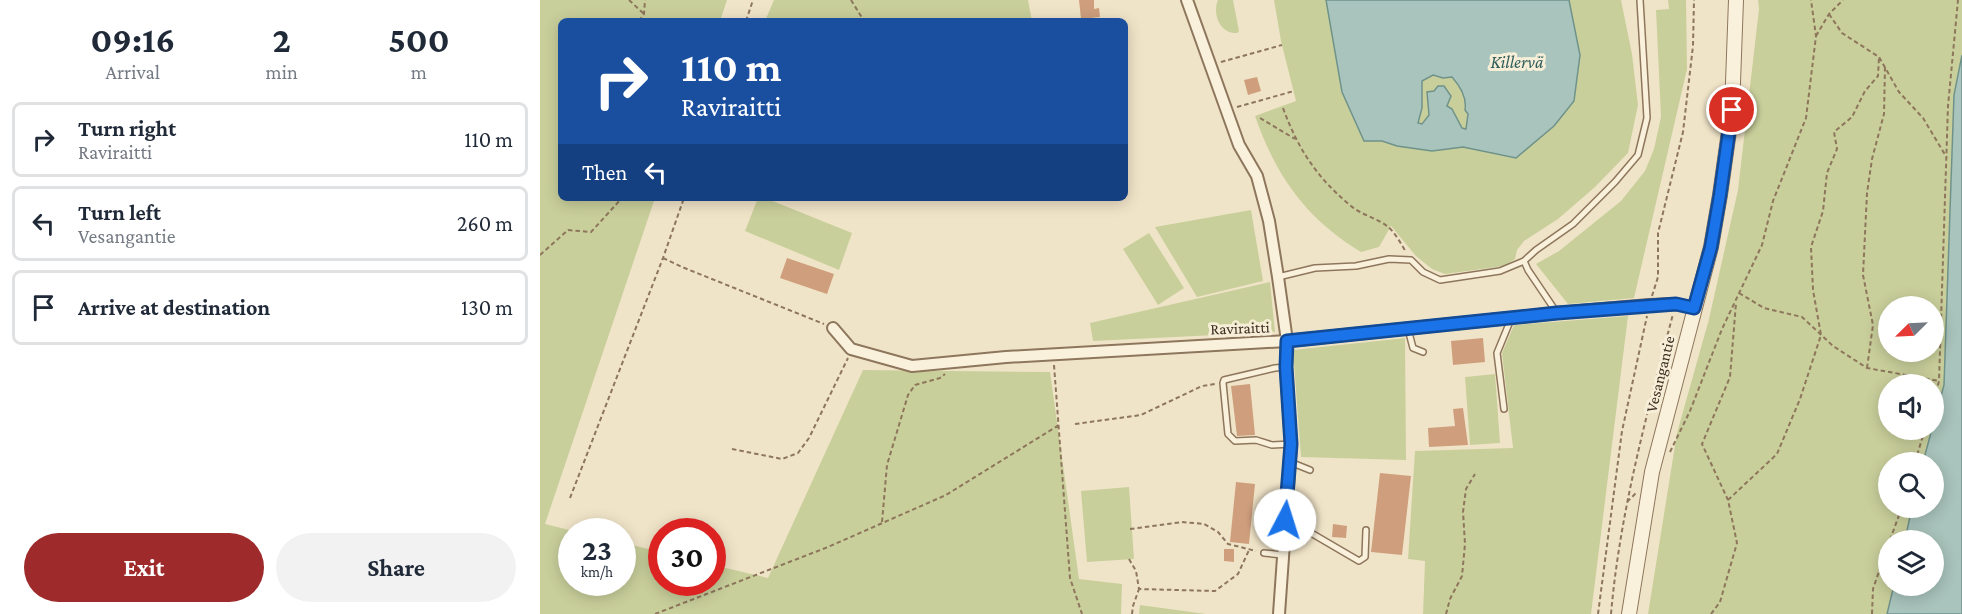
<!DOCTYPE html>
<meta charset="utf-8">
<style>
:root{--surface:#fff;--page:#f2f2f3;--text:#1f2937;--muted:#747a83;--line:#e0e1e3;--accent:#9e2a2b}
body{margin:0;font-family:"Crimson Pro",serif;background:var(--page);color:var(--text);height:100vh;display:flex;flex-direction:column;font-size:22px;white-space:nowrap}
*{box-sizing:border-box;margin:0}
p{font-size:20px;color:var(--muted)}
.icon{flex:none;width:33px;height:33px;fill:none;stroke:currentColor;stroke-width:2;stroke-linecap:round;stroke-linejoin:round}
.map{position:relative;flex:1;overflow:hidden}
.drawer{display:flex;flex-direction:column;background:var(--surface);width:540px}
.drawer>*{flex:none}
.guide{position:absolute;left:18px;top:18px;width:570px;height:183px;border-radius:9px;box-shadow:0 3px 15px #0003;background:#1a4fa0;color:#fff;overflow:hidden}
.needle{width:39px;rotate:246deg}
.controls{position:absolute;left:1338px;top:296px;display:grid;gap:12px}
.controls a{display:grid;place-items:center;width:66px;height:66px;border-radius:50%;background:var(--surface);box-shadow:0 3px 15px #0003;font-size:30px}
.speed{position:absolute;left:18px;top:518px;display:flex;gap:12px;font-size:30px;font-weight:700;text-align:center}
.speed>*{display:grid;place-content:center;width:78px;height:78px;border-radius:50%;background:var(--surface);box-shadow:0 3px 15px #0003;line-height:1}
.speed small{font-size:15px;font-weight:400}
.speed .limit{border:9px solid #d22;background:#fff;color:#111}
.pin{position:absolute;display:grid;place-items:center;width:51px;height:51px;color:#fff;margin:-26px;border:3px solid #fff;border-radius:50%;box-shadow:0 2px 6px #0007}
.me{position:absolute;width:66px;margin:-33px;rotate:5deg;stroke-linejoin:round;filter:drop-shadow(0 0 4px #0008)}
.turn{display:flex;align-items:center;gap:21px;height:126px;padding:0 24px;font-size:27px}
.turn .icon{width:78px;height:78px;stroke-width:2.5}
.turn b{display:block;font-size:42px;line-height:51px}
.then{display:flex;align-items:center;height:57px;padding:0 24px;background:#0003;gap:12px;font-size:22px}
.eta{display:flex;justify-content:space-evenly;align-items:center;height:102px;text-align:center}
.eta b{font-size:36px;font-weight:700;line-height:42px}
.cta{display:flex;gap:12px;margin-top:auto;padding:12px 24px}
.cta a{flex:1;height:69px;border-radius:36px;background:var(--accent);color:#fff;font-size:24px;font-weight:700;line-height:69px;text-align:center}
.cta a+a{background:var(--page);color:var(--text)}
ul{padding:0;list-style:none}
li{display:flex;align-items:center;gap:18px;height:75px;margin:0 12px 9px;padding:0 12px;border:3px solid var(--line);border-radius:9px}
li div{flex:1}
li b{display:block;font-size:22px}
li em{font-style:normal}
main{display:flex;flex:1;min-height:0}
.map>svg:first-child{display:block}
.green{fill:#c9cf9b;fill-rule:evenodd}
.water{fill:#a9c4bc;stroke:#6f938a;stroke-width:1.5;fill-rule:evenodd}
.building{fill:#cf9f7d}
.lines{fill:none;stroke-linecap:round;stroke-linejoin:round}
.service-casing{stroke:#8d765c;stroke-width:8}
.minor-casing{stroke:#8d765c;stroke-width:14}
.tertiary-casing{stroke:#8d765c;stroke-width:16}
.path{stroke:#8d765c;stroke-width:2;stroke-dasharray:4.5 3;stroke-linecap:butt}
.service{stroke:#faf1dc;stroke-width:5}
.minor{stroke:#faf1dc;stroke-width:10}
.tertiary{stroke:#faf1dc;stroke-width:14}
.route-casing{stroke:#114b97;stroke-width:15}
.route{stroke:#1a73e8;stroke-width:10}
.labels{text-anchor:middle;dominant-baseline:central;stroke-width:6;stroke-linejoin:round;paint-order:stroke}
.street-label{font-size:16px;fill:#3d2e20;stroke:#f7eed8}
.water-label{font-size:18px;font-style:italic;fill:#2f5d5a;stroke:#f7eed8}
</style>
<main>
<section class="drawer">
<div class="eta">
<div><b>09:16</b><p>Arrival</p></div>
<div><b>2</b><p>min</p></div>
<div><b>500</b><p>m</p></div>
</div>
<ul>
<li><svg class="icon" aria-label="right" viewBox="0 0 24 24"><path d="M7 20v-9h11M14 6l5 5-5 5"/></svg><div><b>Turn right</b><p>Raviraitti</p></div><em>110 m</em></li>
<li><svg class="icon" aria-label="left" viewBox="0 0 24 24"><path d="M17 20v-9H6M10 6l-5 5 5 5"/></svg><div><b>Turn left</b><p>Vesangantie</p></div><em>260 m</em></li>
<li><svg class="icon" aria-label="arrive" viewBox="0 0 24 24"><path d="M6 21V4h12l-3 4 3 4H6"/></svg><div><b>Arrive at destination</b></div><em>130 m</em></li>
</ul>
<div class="cta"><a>Exit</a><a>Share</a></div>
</section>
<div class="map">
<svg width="1422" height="614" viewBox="0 0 1422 614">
<rect width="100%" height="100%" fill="#f0e4c8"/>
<path class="green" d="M0,0H187L180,21H21V198H115L5,524L33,531H32V582H82L83,543L121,552L122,582H172L173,565L228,578L323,370L510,372L539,579L582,584L581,614H0Z
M234,0H488L492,21H225Z
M678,0H693L699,31L697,33C680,34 672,14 678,0Z
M734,0H786L802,92L824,141H842L857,146L892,151L923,147L976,158L1040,55L1029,0H1081L1092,54L1098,105L1088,153L1055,187L1018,219L984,241L977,250L975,259L964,266L905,274L892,269L876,256L851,226L839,247L821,252C766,219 736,176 715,116L756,101L741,41Z
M1128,0H1146L1147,69L1094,298L1028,304L996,264L1019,251L1081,201L1105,171L1114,149L1121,117L1116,10L1129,9Z
M1218,0H1422V55L1414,95L1404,385L1394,423V384H1348V429H1392L1383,462H1348V507H1372L1365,540H1348V585H1354L1347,614H1108L1137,433L1169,319L1198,190L1219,9ZM1348,306H1394V351H1348Z
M893,75L903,78L912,77C924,90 932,111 926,129L922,128L919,122L889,115L881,124L878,123L882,108V81Z
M218,198H225L312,233L299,270L205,231Z
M711,210L723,281L657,297L615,227Z
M609,233L644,288L618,305L583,249Z
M730,282L735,332L553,341L550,323Z
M1088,316L1051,614H883L885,561L868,559L875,451L973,448L962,353L974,325Z
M865,338L866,460L761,457L753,350Z
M955,374L960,443L930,445L925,377Z
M589,487L594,559L547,562L541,491Z
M600,605L666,614H599Z"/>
<path class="water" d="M786,0H1029L1040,55L1034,101L1014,126L976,158L923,147L892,151L857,146L842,141H824L802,92ZM893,75L903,78L912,77C920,86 927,98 925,110L928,114L926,129L922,128L912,109L907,106L911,96L904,86H898L894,91L887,92L889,115L882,124L878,123L882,108V81Z
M1422,55V614H1347L1354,585H1394V540H1365L1372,507H1394V462H1383L1404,385L1414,95Z"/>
<path class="building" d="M539,0H554V9L559,8L560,17L541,19Z
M717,77L721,91L708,95L704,80Z
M247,258L294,274L287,294L240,278Z
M943,338L945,362L913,365L911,341Z
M710,384L715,435L697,436L691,386Z
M923,408L928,445L889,447L888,428L915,426L913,409Z
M840,473L871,476L862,555L831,552Z
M696,482L715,484L709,544L690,542Z
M793,524L807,526L806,538L792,537Z
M684,549H694V562L684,561Z"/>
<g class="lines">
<g class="service-casing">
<path id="service" d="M984,261L988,270L1017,313
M738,277L775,268L816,266L849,259L871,260L883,272L900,280L960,271L984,261L996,250L1033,224L1075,182L1098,155L1107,118L1100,0
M868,329L873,348L883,352
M746,367L735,368L684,380L683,383L688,434L695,441L716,440L732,445L751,444
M964,409L957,353L971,319
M750,462L770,470
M745,520L754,523L819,561L825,557L826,530
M724,553L743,555"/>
</g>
<g class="minor-casing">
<path id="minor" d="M647,0L699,145L717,176L729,221L738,277L747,341L746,367L751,444L739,614
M293,328L311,349L372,366L466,357L747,341L1017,313L1109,305L1136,304L1154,308"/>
</g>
<g class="tertiary-casing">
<path id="tertiary" d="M1089,614L1112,472L1171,247L1180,195L1192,110L1196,0"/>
</g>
<path class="path" d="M89,0L104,14
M311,0L324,21
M1289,14L1302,33L1339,57L1359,92L1383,118L1407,158
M99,21L104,14L105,0
M206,21L213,0
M1276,36L1289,14L1303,0
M681,62L742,45
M697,107L754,91
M743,108C758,149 777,178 811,206C822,215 836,218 847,226C855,232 861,244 866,252
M720,118L755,139
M0,255L28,230L51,232L82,198
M123,258L142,267L284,324
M1199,293L1224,308L1262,317L1293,346L1327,368L1399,381
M1112,296L1118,277V233L1143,132L1153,46L1154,0
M514,365L530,578L542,614
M1327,368L1333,325L1323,275L1327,193L1332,159L1344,114L1345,66
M1394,400L1399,381L1408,106L1418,0
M535,424L601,415L662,386L675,384
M192,449L242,459L258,453L269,438L308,358
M1130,452L1150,411L1182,329L1222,245L1233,201L1266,118L1276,36L1271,0
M1375,462L1385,429
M30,498L123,258L144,198
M1188,500L1237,454L1260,399L1281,335L1273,290L1271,247L1283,211L1287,173L1297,149L1294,132L1312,117L1325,91L1338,76L1339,57
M1087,502L1096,493
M342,522L347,465L368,395L375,385L400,378L405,374
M590,529L642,522L664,524L678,532L688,544L716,551
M1350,540L1362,507
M589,559L596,571L599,589L675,591L698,574L709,550
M115,614L288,547L406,495L519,425
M592,614L593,606L599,589
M906,614L910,599L922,576L925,544L923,512L926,489L935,474
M1058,614L1082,431L1107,316
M1071,614C1080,511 1107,414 1133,314
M1171,614L1180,602L1197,543L1188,500L1162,444L1190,377L1196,303
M1332,614L1333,589L1348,545"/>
<use href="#service" class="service"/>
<use href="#minor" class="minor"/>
<use href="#tertiary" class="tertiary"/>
</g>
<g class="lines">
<g class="route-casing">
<path id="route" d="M745,520L751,444L746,367L747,341L1017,313L1136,304L1154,308L1171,247L1180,195L1192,110"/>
</g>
<use href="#route" class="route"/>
</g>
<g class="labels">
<g class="street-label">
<text transform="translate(700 328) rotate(-2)">Raviraitti</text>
<text transform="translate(1120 374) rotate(-76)">Vesangantie</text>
</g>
<g class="water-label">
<text x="977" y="62">Killervä</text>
</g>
</g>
</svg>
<div class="controls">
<a><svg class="needle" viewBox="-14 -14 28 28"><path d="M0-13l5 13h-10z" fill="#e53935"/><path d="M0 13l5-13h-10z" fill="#747a83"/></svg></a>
<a><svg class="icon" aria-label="sound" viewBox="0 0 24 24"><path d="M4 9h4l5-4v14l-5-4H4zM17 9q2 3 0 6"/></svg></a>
<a><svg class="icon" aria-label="search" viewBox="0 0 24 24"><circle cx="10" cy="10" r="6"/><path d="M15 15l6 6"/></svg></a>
<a><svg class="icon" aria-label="layers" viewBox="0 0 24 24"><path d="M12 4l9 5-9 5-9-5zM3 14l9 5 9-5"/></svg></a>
</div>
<div class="speed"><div>23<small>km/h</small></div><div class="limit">30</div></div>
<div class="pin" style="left:1192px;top:110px;background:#d93025"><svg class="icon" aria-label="arrive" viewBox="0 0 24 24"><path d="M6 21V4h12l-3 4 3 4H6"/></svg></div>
<svg class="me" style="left:745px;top:520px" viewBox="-20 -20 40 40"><circle r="19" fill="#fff"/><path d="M0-13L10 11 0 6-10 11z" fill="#1a73e8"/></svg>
<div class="guide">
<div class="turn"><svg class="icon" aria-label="right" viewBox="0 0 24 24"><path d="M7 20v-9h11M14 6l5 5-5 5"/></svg><div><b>110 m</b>Raviraitti</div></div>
<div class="then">Then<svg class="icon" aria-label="left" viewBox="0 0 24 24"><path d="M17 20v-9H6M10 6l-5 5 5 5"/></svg></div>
</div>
</div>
</main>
